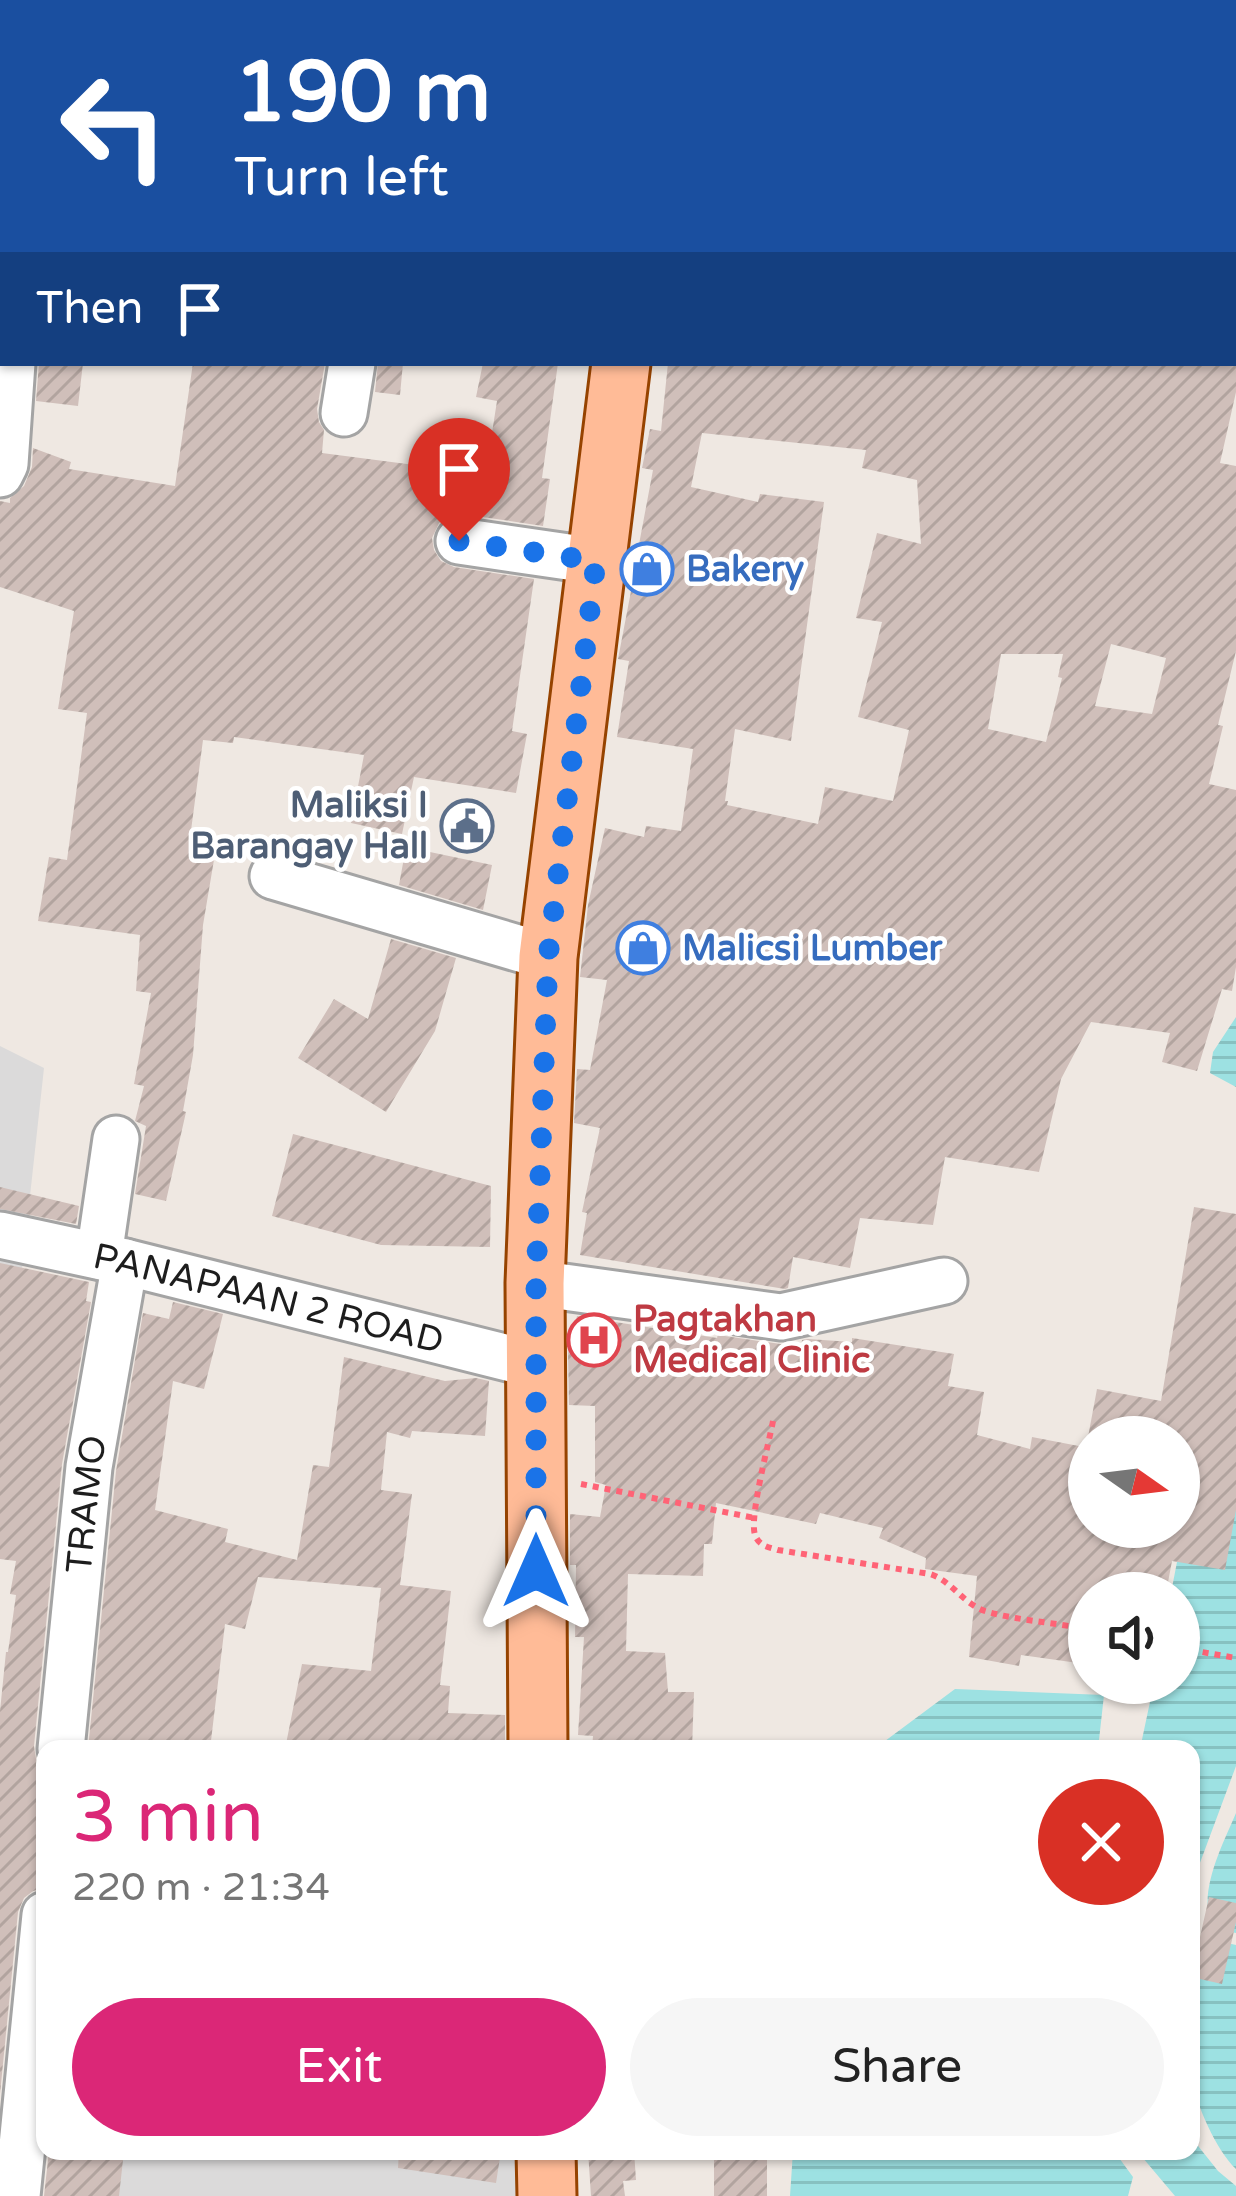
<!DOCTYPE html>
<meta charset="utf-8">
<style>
:root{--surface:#fff;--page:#f6f6f6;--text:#222;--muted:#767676;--accent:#db2777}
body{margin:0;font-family:"Varela Round",sans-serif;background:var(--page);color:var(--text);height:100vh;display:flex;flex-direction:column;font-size:45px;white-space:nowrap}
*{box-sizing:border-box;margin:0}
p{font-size:39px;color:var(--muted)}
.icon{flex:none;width:66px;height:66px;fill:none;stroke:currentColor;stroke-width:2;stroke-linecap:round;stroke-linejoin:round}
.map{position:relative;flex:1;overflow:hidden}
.panel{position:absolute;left:36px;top:1740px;width:1164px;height:420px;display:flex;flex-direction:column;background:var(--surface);border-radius:24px;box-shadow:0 3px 9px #0004}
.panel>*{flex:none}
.top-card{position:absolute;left:0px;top:0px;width:1236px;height:366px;box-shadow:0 3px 9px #0004;background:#1a4fa0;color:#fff;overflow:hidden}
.needle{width:78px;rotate:104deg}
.tools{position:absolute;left:1068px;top:1416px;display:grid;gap:24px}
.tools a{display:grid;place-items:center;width:132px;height:132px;border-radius:50%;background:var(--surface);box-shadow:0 3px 9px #0004;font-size:60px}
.pin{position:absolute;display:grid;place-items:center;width:102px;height:102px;color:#fff;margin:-123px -51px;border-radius:50% 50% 50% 0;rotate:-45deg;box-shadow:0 0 12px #0007}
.pin .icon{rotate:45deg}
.me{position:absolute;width:132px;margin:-66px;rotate:0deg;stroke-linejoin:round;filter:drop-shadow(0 0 9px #0008)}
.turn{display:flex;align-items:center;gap:42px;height:252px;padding:0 36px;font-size:54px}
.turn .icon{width:156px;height:156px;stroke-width:2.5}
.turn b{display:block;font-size:84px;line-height:102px}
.then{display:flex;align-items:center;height:114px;padding:0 36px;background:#0003;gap:24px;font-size:45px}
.round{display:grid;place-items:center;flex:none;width:126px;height:126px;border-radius:63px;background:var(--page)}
.summary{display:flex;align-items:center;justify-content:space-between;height:204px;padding:0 36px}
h1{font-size:72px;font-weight:600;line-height:90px;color:var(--accent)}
.action{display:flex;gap:24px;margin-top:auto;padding:24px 36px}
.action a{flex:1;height:138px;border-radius:72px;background:var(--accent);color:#fff;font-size:48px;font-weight:600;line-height:138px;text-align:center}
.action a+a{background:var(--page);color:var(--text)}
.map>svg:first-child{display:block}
.residential{fill:#dbdada}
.cemetery{fill:url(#cemetery-stones)}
.water{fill:url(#water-rules)}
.building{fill:url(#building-hatch);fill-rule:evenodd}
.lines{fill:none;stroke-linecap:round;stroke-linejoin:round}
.minor-casing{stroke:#a4a4a4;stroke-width:51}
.major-casing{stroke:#964300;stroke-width:63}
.path{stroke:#ff6376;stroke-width:6;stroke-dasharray:6 6;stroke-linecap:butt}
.minor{stroke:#fff;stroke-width:45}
.major{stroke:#ffbb97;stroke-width:57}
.route{stroke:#1a73e8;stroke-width:21;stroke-dasharray:0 37.8}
.labels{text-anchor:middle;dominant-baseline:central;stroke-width:9;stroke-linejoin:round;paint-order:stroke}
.shop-label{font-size:36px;font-weight:bold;fill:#366cbe;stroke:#fff;text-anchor:start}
.service-label{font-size:36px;font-weight:bold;fill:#4e5e75;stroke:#fff;text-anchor:end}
.street-label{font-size:36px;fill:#1d1d1d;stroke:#fff}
.health-label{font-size:36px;font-weight:bold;fill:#be3a42;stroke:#fff;text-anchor:start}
</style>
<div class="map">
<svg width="1236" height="2196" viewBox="0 0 1236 2196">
<defs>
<pattern id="cemetery-stones" width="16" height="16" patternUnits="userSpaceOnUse" patternTransform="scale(3)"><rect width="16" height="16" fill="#a3cba0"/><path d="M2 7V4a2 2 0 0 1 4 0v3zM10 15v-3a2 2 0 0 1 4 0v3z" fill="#8cae89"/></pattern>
<pattern id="water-rules" width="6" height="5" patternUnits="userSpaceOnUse" patternTransform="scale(3)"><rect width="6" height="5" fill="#9de1e2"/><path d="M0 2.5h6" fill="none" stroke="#87c1c1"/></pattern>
<pattern id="building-hatch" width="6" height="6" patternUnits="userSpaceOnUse" patternTransform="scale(3)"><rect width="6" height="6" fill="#d0bfba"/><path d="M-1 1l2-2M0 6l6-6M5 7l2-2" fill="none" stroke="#b2a49f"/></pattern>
</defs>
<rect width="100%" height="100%" fill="#efe8e2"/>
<path class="residential" d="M0,1046L44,1068L0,1470Z
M83,2151H518L519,2196H79Z"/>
<path class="cemetery" d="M1051,0H1236V337L1233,336V3H1051Z"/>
<path class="water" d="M1236,1017V1087L1210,1073L1213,1052Z
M1236,1257V1766L1191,1887V1749H1140L1154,1683H1179V1593H1171Z
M955,1689L1104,1695L1098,1749H860L885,1741Z
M1236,1813V1933L1214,1928C1195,1897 1223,1844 1236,1813Z
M1205,1938L1236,1945V2169C1216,2150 1196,2104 1191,2077C1186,2042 1191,1991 1191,1955L1192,1949Z
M1191,2137L1218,2171L1236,2186V2196H1175L1137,2151H1191Z
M793,2151H1114L1133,2177L1128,2196H790Z"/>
<path class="building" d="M39,363H83L78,406L36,401Z
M193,363H325L317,409L319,422L324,430L322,453L430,467L431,464L486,471L497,401L476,397L483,363H558L542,478L550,479L543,526L462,514L450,516L439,523L432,538L434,550L441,561L454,567L534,579L512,731L527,734L516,793L414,777L402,834L351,823L364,755L234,737L233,743L203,740L190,838L217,842L203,925L193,1055L183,1111L186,1112L166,1201L135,1194L146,1126L135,1121L144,1086L134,1084L151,993L136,991L140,935L38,921L49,857L67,860L87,713L58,709L74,611L0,587V501L10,503V498L24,486L32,467L33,448L71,462L69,469L175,486Z
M378,363H403L400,395L375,392Z
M668,363H1236V392L1220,463L1236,466V651L1218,725L1223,726L1209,784L1236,790V967L1232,991L1222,989L1197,1071L1162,1062L1170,1033L1091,1022L1061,1079L1039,1172L945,1157L933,1225L860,1218L850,1268L793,1257L788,1288L785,1289L580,1255L587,1213L582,1212L600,1128L574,1123L577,1069L590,1070L607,980L580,977L588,905L605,828L644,837L646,826L681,831L693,749L617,737L629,661L618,659L632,586H628L631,554L637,555L653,470L642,468L650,429L661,431ZM702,433L866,450L862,468L917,480L921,544L877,533L856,618L882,622L858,717L909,730L893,801L825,787L818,824L727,805L728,801H725L735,729L791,741L824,502L760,494L758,502L691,487ZM1111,644L1166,658L1152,714L1095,706ZM1001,654H1063L1058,677L1062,678L1046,742L988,729Z
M406,847L492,865L483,910L399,885Z
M391,939L456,958L435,1031L386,1112L298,1058L334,999L368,1019Z
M293,1134L491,1186L490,1247L381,1245L272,1216Z
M0,1187L79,1206L76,1224L0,1209Z
M1194,1207L1236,1214V1510L1225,1570L1172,1561L1166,1593H1089V1619L1085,1618L1078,1663L1021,1655L1019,1666L969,1657L977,1576L925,1569L926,1558L879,1538L883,1528L820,1513L816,1524L716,1503L712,1544H704L703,1576L628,1574L626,1651L665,1653L668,1692H694L692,1749H592L593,1736L578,1735L584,1637H575L576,1565H570V1514L600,1517L606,1485L595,1482V1406L569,1405L568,1353L577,1316L717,1338L718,1335L801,1347L802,1340L808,1339L852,1342V1338L954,1354L948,1386L984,1392L977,1435L1030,1449L1032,1437L1089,1448V1527H1179V1437H1088L1097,1389L1161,1401Z
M0,1263L89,1282L86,1301L91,1302L62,1464L34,1746L36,1759L45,1771V1823L41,1874H45V1888L33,1891L24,1898L18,1912L0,2094V1711L6,1652H8L16,1595L10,1594L16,1561L0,1559Z
M173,1302L223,1314L204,1389L173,1381L155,1510L228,1529L225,1542L297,1560L313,1465L329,1467L344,1357L445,1381L476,1378L489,1381L485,1436L412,1431L410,1438L387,1432L381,1490L412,1494L400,1585L451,1591L440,1685L450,1686L448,1713L505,1715V1749H285L302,1664L371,1671L381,1588L258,1577L245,1629L225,1624L210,1749H88L116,1471L143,1313L169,1319Z
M1209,1897L1236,1903V1922L1222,1984L1191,1977Z
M49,2151H124L119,2196H44Z
M399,2151H501L496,2183L398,2168Z
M588,2151H634L636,2180L623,2181L625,2196H591Z
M714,2151H767V2196H714Z"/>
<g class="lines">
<g class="minor-casing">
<g id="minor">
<path d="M764,0L773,3"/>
<path d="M36,3L37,0"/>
<path d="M1233,304H1236"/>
<path d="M344,413L352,363"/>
<path d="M0,474L5,464L12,363"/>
<path d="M459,541L596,561"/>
<path d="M273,876L548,957"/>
<path id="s1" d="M0,1235L125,1262L536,1365"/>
<path d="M99,1256L116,1139"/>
<path d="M535,1283L781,1317L944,1281"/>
<path id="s2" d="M61,1749L89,1467L125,1262"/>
<path d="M17,2196L45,1915"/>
</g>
</g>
<g class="major-casing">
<path id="major" d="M668,3L669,0
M538,1749L535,1283L548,957L621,363
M546,2151L547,2196"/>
</g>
<path class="path" d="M773,1421C769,1443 749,1517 755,1535C759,1546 768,1547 778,1550L930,1574C952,1581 962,1603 985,1611C1018,1621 1055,1622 1089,1630
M581,1484L755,1518
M1179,1648L1236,1658"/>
<use href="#minor" class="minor"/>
<use href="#major" class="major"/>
</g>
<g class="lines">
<path class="route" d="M459,541L596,561L548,958L536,1283V1571"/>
</g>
<defs>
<g id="shop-ring" transform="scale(2.7)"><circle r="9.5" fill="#fff" stroke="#3f7fe0" stroke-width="1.5"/><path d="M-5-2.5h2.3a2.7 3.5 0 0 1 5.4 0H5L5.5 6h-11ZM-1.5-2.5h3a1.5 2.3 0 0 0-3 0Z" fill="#3f7fe0"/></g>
<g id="civic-ring" transform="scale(2.7)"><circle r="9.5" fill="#fff" stroke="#5c6f8a" stroke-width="1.5"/><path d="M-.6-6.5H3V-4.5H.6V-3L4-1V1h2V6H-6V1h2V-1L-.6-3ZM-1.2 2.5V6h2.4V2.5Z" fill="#5c6f8a"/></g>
<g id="hospital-ring" transform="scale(2.7)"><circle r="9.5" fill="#fff" stroke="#e0444e" stroke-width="1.5"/><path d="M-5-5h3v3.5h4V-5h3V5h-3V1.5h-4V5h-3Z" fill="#e0444e"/></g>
</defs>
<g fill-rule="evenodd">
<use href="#shop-ring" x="647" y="569"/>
<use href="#civic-ring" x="467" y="826"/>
<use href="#shop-ring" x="643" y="948"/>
<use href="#hospital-ring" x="594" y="1340"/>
</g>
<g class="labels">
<g class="shop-label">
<text x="686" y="569">Bakery</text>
<text x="682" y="948">Malicsi Lumber</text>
</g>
<g class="service-label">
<text x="428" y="805">Maliksi I<tspan x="428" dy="41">Barangay Hall</tspan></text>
</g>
<g class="street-label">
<text stroke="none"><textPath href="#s1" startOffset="276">PANAPAAN 2 ROAD</textPath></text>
<text stroke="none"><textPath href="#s2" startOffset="246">TRAMO</textPath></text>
</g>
<g class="health-label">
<text x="633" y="1319">Pagtakhan<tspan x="633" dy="41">Medical Clinic</tspan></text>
</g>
</g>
</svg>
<div class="tools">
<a><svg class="needle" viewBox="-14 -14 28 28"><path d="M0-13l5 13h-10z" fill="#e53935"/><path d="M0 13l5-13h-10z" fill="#767676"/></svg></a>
<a><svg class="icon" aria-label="sound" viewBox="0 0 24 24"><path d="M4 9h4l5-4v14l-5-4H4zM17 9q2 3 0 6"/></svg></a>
</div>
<div class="pin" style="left:459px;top:541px;background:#d93025"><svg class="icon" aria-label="arrive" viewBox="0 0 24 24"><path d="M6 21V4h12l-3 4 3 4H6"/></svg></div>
<svg class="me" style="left:536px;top:1571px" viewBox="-20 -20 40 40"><path d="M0-17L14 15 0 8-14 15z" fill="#1a73e8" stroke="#fff" stroke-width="4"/></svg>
<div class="top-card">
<div class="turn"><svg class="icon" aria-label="left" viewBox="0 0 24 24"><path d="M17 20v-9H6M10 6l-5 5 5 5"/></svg><div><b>190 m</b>Turn left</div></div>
<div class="then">Then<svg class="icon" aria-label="arrive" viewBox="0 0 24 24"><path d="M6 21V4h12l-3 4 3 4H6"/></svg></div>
</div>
<section class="panel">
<div class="summary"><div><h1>3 min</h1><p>220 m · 21:34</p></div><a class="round" style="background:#d93025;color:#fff"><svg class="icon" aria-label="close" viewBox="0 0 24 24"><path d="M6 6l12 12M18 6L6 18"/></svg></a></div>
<div class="action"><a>Exit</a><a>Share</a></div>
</section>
</div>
